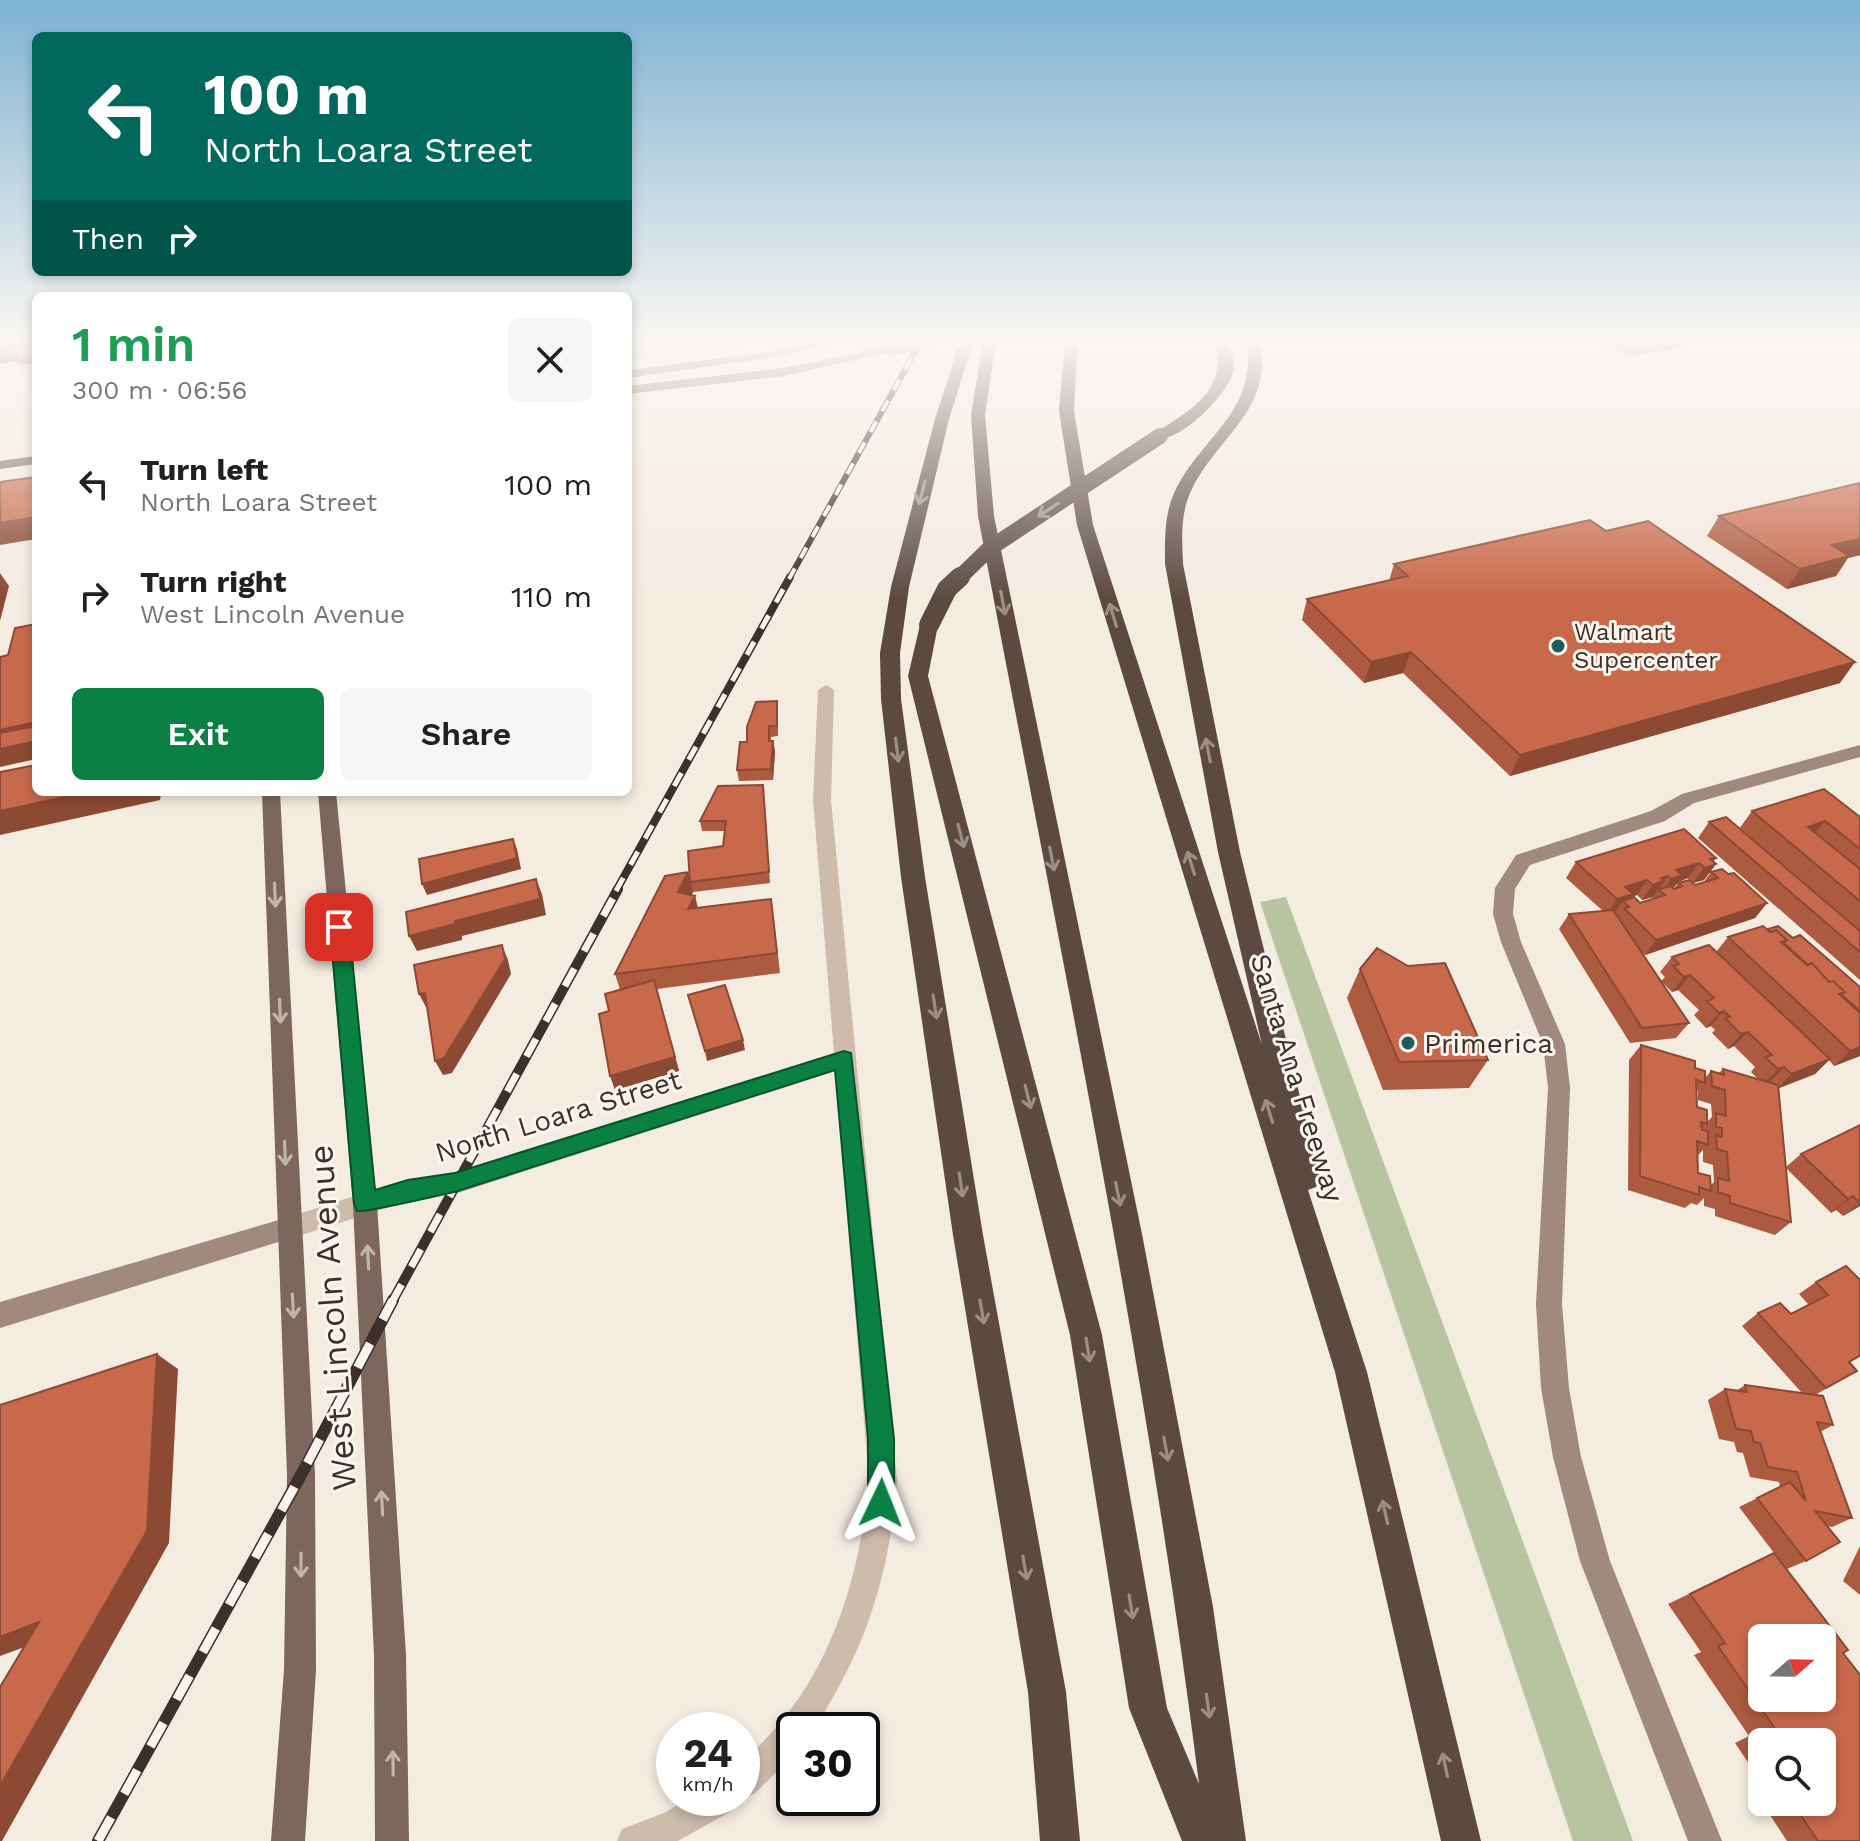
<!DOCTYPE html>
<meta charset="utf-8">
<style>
:root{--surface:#fff;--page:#f6f6f6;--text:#202124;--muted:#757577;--accent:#0b8043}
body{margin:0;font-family:"Work Sans",sans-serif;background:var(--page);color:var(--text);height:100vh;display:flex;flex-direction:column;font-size:30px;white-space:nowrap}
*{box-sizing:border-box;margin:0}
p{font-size:26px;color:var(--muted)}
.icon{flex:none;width:44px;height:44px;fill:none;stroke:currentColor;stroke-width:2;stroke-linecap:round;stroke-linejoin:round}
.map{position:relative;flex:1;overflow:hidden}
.panel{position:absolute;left:32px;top:292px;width:600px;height:504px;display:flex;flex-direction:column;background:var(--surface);border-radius:12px;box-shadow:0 4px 12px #0003}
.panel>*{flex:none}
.hud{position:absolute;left:32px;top:32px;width:600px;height:244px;border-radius:12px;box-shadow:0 4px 12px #0003;background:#00695c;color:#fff;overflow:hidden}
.needle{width:52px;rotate:70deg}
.buttons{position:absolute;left:1748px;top:1624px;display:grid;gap:16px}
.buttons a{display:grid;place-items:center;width:88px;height:88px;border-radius:12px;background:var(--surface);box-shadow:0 4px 12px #0003;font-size:40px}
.speed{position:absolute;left:656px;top:1712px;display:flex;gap:16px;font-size:40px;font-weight:700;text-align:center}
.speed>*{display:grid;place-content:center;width:104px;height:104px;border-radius:50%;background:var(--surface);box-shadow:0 4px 12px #0003;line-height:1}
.speed small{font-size:20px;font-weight:400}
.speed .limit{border:4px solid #111;border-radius:12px;background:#fff;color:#111}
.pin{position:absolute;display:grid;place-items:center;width:68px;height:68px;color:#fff;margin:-34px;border-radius:16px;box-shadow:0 4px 12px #0006}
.me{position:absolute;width:88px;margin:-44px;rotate:2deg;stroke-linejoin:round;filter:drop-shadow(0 0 6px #0008)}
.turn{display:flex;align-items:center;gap:28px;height:168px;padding:0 40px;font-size:36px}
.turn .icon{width:104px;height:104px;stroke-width:2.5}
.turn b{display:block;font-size:56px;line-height:68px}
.then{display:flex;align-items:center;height:76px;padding:0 40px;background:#0003;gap:16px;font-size:30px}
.round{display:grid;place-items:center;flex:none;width:84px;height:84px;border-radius:12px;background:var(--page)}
.head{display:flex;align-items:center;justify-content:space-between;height:136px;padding:0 40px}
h1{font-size:48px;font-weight:600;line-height:60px;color:#1e9e55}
.action{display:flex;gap:16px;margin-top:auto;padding:16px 40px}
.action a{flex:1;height:92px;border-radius:12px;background:var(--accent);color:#fff;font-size:32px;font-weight:600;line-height:92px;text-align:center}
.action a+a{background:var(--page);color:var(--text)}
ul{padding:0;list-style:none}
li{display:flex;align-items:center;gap:24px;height:112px;padding:0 40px}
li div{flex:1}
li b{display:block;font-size:30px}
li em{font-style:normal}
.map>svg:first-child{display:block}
.green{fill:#b8c4a0}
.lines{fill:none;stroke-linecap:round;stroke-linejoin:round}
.street{fill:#cdbbac;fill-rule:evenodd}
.secondary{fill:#a18a7d;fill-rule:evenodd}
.primary{fill:#7d675c;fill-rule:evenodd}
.highway{fill:#5c4a42;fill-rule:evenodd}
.rail-far3-casing{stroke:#3b302b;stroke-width:6}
.rail-far2-casing{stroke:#3b302b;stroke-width:8}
.rail-far1-casing{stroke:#3b302b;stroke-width:10}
.rail-casing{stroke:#3b302b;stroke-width:12}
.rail-far3{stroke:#fbf5ee;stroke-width:4;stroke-dasharray:12;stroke-linecap:butt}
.rail-far2{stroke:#fbf5ee;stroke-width:5;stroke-dasharray:15;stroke-linecap:butt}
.rail-far1{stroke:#fbf5ee;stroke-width:7;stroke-dasharray:20;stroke-linecap:butt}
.rail{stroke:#fbf5ee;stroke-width:9;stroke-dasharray:27;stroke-linecap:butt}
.primary-bridge{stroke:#7d675c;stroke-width:13}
.highway-bridge-far1{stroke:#5c4a42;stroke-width:16}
.highway-bridge{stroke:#5c4a42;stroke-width:20}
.wall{fill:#ac5a40;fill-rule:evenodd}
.shaded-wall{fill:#8c4a34}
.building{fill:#c8694b;stroke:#8c4a34;stroke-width:2;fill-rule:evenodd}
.oneway{stroke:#9c8e87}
.oneway2{stroke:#c2b5ac}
.route{fill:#0b8043;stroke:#07532c;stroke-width:2}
.poi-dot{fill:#1f5a5e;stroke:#fbf5ee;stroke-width:3}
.labels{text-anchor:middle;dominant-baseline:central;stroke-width:6;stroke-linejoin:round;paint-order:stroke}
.far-poi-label{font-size:24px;fill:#3b302b;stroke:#fbf5ee;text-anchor:start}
.poi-label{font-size:28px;fill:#3b302b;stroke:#fbf5ee;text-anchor:start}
.street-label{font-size:28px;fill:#3b302b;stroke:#fbf5ee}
.near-street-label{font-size:34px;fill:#3b302b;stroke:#fbf5ee}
</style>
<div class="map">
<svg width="1860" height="1841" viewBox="0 0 1860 1841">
<rect width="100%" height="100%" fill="#f4ebe1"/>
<path class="green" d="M1286,897L1633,1841H1573L1260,902Z"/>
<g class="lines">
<path class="street" d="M729,341H758L752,344L628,360V354Z
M826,685L834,690L831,800L897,1481C889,1577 866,1649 813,1730H794V1755L754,1794L742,1798V1761C826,1691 859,1585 869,1481L835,1071L455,1194L408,1201L289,1239L280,1236L277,1228L280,1220L289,1217L408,1179L455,1172L834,1053L813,800L818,690Z
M689,1798H738L733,1810L678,1841H617L622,1829L664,1813Z"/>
<path class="secondary" d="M1860,745V757L1694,803L1665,821L1530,865L1515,889L1513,914L1521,942L1565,1044L1570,1088L1562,1304L1569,1388L1581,1457L1610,1561L1722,1841H1688L1580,1561L1553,1457L1541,1388L1536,1304L1548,1088L1543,1044L1501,942L1493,914L1495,888L1516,855L1651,811L1682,794Z
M289,1217L298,1220L301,1228L298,1236L0,1328V1302Z"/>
<path class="primary" d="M821,341H842L768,358L628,378V370L768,352Z
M891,346L897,349L895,351L784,376L628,394V386L784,368Z
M36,456V464L0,469V461Z
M262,792H280L315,1475L316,1670L305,1841H271L284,1670L287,1475Z
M318,792H336L377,1204L406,1655L409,1841H375L374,1655L353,1204Z"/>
<path class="highway" d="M965,341H979L971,349L949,419L909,587L900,653L901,699L925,877L983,1235L1066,1692L1080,1841H1040L1028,1692L953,1235L901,877L881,699L880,653L891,587L935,419L958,348Z
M983,341H996L985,415L994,516L1142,1234L1213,1607L1246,1841H1182L1129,1708L1070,1335L908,676L920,625L929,619L936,621L938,625L928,676L1102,1335L1167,1708L1199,1784C1146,1359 1057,937 978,516L971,415Z
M1065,341H1078L1074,411L1093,525L1262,1045L1218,852L1165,564C1165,540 1164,514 1175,491C1202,436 1259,410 1246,341H1260C1274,410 1217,436 1191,491C1180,514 1182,540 1183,564L1240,852L1320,1178L1316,1187L1308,1190L1367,1372L1481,1841H1441L1335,1372L1077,525L1059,411Z
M1215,341H1228C1232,351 1235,361 1233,372C1228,395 1178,444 1155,439V433C1192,409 1228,391 1215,341Z"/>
<g class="rail-far3-casing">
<path id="rail-far3" d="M789,579L921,341"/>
</g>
<g class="rail-far2-casing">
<path id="rail-far2" d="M616,891L790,577"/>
</g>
<g class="rail-far1-casing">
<path id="rail-far1" d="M392,1302L618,889"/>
</g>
<g class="rail-casing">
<path id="rail" d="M98,1841L301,1475L393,1300"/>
</g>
<use href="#rail-far3" class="rail-far3"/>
<use href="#rail-far2" class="rail-far2"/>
<use href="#rail-far1" class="rail-far1"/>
<use href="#rail" class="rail"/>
<path class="primary-bridge" d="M891,349L928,341"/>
<path class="highway-bridge-far1" d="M958,579L990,548L1160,436"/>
<path class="highway-bridge" d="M929,625L947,589L960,577"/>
</g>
<path class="wall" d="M1599,341H1686L1683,347L1628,357Z
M1860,483V555L1848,558L1836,576L1787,589L1707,536L1719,516Z
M1606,531L1840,683L1510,776L1403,673L1364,683L1302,620L1307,599L1389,581L1394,564Z
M778,712V736L771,737V741H773L775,751L773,780L739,781L737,770L747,742Z
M764,796L770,883L693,892L691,895L695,896L698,908L774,919L780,973L657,989L679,1071L615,1090L609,1011L620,990L615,974L690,882L723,846L725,831H702L700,821Z
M1752,811L1860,817V980L1698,838L1709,822L1739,829Z
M1716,858L1713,862L1716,864L1704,880L1693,883L1695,885L1703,883L1711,872L1728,874L1767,903L1755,918L1645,955L1640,951L1689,1023L1676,1038L1630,1043L1559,929L1569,914L1603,911L1566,878L1576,862ZM1688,878L1689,880L1678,883L1674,889H1673L1678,882ZM1637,895L1642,900L1653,897L1651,900L1640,903L1629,899Z
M1768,930L1793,938L1860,987V1056L1834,1066L1829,1060L1815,1074L1779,1088L1786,1167L1801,1154L1860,1125V1206L1843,1216L1836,1210L1831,1213L1786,1168L1791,1222L1775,1235L1715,1216V1209L1704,1206V1198L1697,1205L1691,1203L1685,1208L1628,1190L1629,1060L1641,1045L1695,1068L1705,1078L1711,1071L1719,1073L1723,1069L1758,1079L1751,1072L1755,1067L1734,1046L1728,1049L1712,1033L1715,1030L1711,1026L1706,1028L1694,1015L1699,1010L1678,990L1672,992L1661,981L1665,977L1660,972L1672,957L1716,952L1728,937ZM1698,1090V1100L1711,1104L1712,1117L1707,1122L1697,1107L1696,1092ZM1703,1150V1162L1713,1165L1714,1182L1711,1185L1698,1173V1155Z
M1408,966L1488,1060L1469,1088L1383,1090L1347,998L1360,969Z
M1860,1280V1357L1850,1362L1857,1371L1815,1395L1833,1425L1820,1432L1852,1518L1832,1527L1826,1526L1806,1561L1787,1569L1843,1653L1860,1841H1787L1766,1809L1776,1804L1775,1802H1822V1742H1762V1783L1735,1743L1749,1736L1694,1655L1701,1652L1668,1604L1774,1553L1739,1507L1780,1487L1779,1482L1750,1477L1743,1453L1737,1452L1734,1442L1719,1439L1708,1400L1725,1389L1736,1391L1745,1385L1802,1393L1742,1326L1758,1313L1791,1314L1809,1305L1799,1294L1816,1282Z
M1860,1546V1595L1843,1581Z"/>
<path class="shaded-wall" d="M656,341H680L656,344Z
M1650,341H1686L1683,347L1628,357L1634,343Z
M17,356L36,358V363L18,365L16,361L0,364V359Z
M36,517V539L0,545V523Z
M1860,539V555L1848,558L1836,576L1787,589L1800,569L1832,545Z
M0,573L9,586L0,621Z
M1411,652L1403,673L1364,683L1371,662Z
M1855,662L1840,683L1510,776L1520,755Z
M36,722V740L0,748V730Z
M36,741V759L0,767V749Z
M773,741L775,751L773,780L771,769Z
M87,792H161L160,800L0,835V811Z
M1825,821L1808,842V827Z
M513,839L517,849L521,869L427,895L422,884Z
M1716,858L1709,866L1716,864L1704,880L1693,883L1710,859Z
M1699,863L1688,878L1678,882L1671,891L1662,893L1676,870Z
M688,872L693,892L683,913L678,892Z
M1668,876L1653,897L1642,900L1653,885L1661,878Z
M536,879L542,894L546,915L462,936V940L417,951L409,936L455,921Z
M1647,880L1637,895L1630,897L1626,904L1623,901L1616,911L1607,914L1625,887Z
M695,896L699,916L688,909Z
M1767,903L1755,918L1645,955L1656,940Z
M502,945L508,960L511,974L452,1073L443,1075L435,1061Z
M1690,975L1678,990L1672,992L1684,977Z
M654,980L679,1071L615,1090L610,1076Z
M425,993L427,1009L419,994Z
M1724,1011L1711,1026L1706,1028L1719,1013Z
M1748,1032L1734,1046L1728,1049L1741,1034Z
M743,1040L745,1050L707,1061L705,1051Z
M1860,1047V1056L1834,1066L1850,1051Z
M1830,1059L1815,1074L1777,1089L1791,1074Z
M1784,1067L1770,1082L1763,1084L1778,1069Z
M1853,1196L1836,1210L1831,1213L1848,1199Z
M1860,1203V1206L1843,1216Z
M157,1354L178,1369L169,1543L2,1841H0V1786Z
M39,1622L66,1632L0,1656V1637Z"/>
<path class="building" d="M0,341H36V358L16,361L17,356L0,359Z
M1629,341H1650L1634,343Z
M36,477V517L0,523V482Z
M1860,483V539L1832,545L1849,556L1800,569L1719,516Z
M1590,520L1606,531L1648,521L1855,662L1520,755L1411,652L1371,662L1307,599L1408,576L1394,564Z
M36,624V722L0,730V657L8,655L15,628Z
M777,701V726H769V741H773L771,769L737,770L740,742H747V727L756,702Z
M36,726V741L0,749V733Z
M36,765V792H87L0,811V772Z
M763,785L769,872L690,882L688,851L723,846L726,821H700L718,786Z
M1824,789L1860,817V849L1825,821L1808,827L1860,869V901L1752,811Z
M1726,817L1860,931V952L1709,822Z
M1684,829L1716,858L1710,859L1716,864L1705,868L1699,863L1676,870L1682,875L1671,879L1668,876L1661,878L1664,881L1653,885L1647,880L1625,887L1633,894L1617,899L1576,862Z
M513,839L517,858L422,884L419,859Z
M1722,869L1728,874L1734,873L1767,903L1656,940L1624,908L1629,907L1623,901L1634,897L1640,903L1665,895L1658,890L1670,886L1674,889L1682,886L1678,883L1689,880L1695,885L1718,878L1711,872Z
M688,872L678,892L695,896L688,909L771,899L777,953L615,974L665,876Z
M536,879L540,899L455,921V924L409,936L406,912Z
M1613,910L1689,1023L1642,1028L1569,914Z
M1763,926L1770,932L1776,930L1787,940L1781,942L1807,965L1812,963L1829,982L1833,981L1845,992L1839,994L1860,1013V1047L1850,1051L1728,937Z
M1778,926L1793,938L1800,935L1860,987V1011L1842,995L1845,992L1833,981L1829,982L1812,963L1808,965L1784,943L1787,940L1776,930L1771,932L1768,929Z
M502,945L505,959L444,1058L435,1061L425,993L419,994L414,965Z
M1709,945L1830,1059L1791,1074L1784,1067L1778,1069L1765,1057L1772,1055L1748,1032L1741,1034L1725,1018L1730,1017L1724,1011L1719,1013L1707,1001L1714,998L1690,975L1684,977L1673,966L1679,964L1672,957Z
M1377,948L1408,966L1445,963L1488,1060L1399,1062L1360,969Z
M654,980L675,1057L610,1076L599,1014L609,1011L605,994Z
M725,985L743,1040L705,1051L688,995Z
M1641,1045L1695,1061V1068L1705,1071V1083L1696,1080L1697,1107L1707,1110V1124L1701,1122L1702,1130L1708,1131V1145L1697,1141L1698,1173L1710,1176L1711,1191L1699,1187V1195L1640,1176Z
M1723,1069L1778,1085L1791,1222L1730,1203V1196L1718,1192V1178L1729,1181L1727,1152L1717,1149L1716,1135L1722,1137V1128L1716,1127V1113L1726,1116L1725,1090L1712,1086L1711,1071L1724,1075Z
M1860,1125V1203L1853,1196L1848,1199L1801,1154Z
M1846,1266L1860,1280V1355L1849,1362L1857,1371L1826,1388L1758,1313L1780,1303L1791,1314L1828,1295L1816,1282Z
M157,1354L147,1531L0,1786V1687L39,1622L0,1637V1405Z
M1745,1385L1823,1396L1833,1425L1817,1422L1852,1518L1815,1511L1840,1542L1806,1561L1757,1498L1790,1482L1806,1501L1797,1472L1768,1467L1760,1443L1754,1442L1751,1431L1736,1429L1725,1389L1747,1392Z
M1774,1553L1848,1650L1843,1653L1860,1675V1841H1818L1794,1805L1800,1802H1822V1742H1765L1762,1737L1776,1730L1718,1646L1725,1643L1690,1594ZM1762,1638H1822V1698H1762Z"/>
<defs><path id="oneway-shaft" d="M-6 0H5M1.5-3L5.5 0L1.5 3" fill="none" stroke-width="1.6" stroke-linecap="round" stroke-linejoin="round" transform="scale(2)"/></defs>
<g class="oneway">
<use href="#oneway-shaft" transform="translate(922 493) rotate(105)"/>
<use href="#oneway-shaft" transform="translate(1048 510) rotate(147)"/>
<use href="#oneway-shaft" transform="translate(1003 603) rotate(79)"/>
<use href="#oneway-shaft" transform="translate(1113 615) rotate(-107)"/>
<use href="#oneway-shaft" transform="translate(897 750) rotate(83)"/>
<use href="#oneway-shaft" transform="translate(1208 750) rotate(-101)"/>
<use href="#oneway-shaft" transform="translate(961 836) rotate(75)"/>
<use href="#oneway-shaft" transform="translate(1052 859) rotate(79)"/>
<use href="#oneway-shaft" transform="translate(1191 863) rotate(-107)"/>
<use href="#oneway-shaft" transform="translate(935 1007) rotate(81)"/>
<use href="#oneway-shaft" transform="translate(1028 1097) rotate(76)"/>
<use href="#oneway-shaft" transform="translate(1269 1111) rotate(-107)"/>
<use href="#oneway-shaft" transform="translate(961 1185) rotate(82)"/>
<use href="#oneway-shaft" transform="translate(1118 1194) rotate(78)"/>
<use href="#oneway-shaft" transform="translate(982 1312) rotate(80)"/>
<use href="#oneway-shaft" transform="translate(1088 1350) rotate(81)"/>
<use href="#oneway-shaft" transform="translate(1166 1449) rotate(80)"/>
<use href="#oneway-shaft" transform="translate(1385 1512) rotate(-103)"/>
<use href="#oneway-shaft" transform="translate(1025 1568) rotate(80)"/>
<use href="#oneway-shaft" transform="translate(1131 1607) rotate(81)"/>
<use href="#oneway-shaft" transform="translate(1208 1706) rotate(82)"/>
<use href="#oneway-shaft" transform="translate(1445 1765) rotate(-102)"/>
</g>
<g class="oneway2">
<use href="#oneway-shaft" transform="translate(275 895) rotate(88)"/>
<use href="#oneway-shaft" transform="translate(280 1011) rotate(88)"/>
<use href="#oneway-shaft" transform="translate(285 1153) rotate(88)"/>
<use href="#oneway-shaft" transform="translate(368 1257) rotate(-93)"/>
<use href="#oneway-shaft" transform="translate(293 1306) rotate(87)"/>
<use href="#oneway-shaft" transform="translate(382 1503) rotate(-93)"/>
<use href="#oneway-shaft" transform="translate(301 1565) rotate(90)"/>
<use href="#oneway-shaft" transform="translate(393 1763) rotate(-91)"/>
</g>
<linearGradient id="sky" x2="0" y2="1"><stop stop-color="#7eb2d2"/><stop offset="0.57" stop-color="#faf6f2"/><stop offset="1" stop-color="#faf6f2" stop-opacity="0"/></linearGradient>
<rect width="1860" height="598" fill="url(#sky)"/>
<path class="route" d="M339,920L349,927L375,1190L408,1180L455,1173L844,1051L851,1053L894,1439V1503L890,1512L881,1516L872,1512L868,1503V1439L835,1070L455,1192C438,1195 365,1213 357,1211L354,1204L330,927Z"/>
<g class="poi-dot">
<circle cx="1558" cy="646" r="8"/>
<circle cx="1408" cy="1043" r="8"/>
</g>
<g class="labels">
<g class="far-poi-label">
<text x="1574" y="632">Walmart<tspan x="1574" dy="28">Supercenter</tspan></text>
</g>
<g class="poi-label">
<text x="1424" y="1043">Primerica</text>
</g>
<g class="street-label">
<text transform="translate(1297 1078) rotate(73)">Santa Ana Freeway</text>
<text transform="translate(558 1116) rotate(-17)">North Loara Street</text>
</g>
<g class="near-street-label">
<text transform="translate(332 1318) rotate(-94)">West Lincoln Avenue</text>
</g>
</g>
</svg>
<div class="buttons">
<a><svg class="needle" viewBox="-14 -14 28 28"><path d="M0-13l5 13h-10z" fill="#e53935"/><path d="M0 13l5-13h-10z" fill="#757577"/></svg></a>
<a><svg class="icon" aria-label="search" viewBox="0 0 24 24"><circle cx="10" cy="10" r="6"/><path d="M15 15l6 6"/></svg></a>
</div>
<div class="speed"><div>24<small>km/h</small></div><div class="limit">30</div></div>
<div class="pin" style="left:339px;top:927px;background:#d93025"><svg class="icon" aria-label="arrive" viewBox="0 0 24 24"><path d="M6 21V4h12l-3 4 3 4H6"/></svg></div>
<svg class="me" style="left:881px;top:1503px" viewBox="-20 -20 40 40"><path d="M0-17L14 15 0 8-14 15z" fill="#0b8043" stroke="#fff" stroke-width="4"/></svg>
<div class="hud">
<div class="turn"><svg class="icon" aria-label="left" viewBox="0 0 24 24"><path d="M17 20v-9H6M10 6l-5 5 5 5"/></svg><div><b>100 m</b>North Loara Street</div></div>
<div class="then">Then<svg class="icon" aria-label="right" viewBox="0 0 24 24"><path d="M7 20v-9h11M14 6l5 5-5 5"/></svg></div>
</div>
<section class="panel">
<div class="head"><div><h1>1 min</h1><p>300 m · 06:56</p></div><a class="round"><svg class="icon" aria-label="close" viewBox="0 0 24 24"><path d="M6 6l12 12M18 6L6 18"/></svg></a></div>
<ul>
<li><svg class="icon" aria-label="left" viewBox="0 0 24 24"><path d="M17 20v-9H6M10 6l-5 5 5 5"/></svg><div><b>Turn left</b><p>North Loara Street</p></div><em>100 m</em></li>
<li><svg class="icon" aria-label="right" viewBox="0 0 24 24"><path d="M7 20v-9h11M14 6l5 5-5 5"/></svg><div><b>Turn right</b><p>West Lincoln Avenue</p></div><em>110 m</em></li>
</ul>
<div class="action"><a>Exit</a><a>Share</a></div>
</section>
</div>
